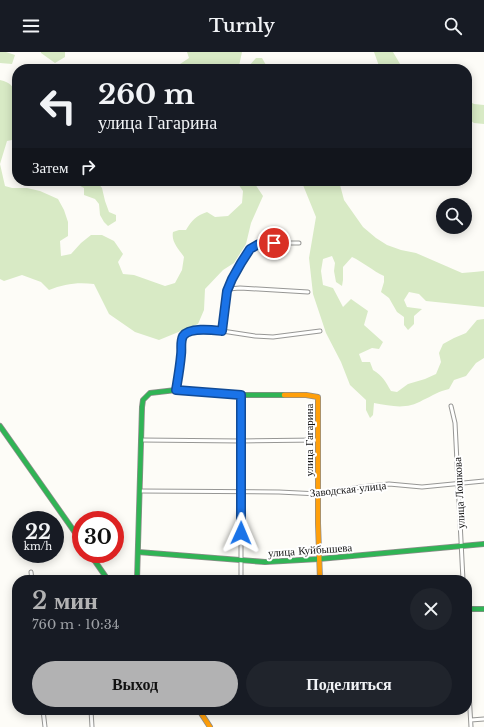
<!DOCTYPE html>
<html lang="ru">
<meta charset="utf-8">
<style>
:root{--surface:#171b24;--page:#20242c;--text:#f1f3f6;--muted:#9ea1a6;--accent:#b2b2b3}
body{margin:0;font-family:"Libre Baskerville",serif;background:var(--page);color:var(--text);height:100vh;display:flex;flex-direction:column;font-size:15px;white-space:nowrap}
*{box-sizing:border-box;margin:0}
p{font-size:13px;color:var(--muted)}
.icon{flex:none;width:22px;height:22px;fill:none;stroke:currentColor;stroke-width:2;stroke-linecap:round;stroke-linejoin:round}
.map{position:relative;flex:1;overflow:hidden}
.sheet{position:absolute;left:12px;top:523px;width:460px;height:140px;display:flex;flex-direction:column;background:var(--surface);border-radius:16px;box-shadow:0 2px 10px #0003}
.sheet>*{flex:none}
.guide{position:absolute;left:12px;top:12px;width:460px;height:122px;border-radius:16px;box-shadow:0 2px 10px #0003;background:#171b24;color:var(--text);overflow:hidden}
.tools{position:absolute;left:436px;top:146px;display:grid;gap:8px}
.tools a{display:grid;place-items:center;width:36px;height:36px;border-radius:50%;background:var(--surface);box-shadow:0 2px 10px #0003;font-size:20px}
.speed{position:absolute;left:12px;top:459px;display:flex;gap:8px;font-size:20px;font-weight:700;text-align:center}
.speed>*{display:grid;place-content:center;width:52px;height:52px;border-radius:50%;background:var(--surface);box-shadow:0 2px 10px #0003;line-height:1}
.speed small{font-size:10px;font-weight:400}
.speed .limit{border:6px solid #d22;background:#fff;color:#111}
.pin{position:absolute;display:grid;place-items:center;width:34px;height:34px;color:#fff;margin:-17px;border:2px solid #fff;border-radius:50%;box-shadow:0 1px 4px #0007}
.me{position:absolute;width:44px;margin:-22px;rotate:1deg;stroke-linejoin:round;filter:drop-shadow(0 0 3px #0008)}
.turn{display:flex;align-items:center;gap:14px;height:84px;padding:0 20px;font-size:18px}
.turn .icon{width:52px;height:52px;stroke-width:2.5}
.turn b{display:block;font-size:28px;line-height:34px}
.then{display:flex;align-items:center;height:38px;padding:0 20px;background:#0003;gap:8px;font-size:15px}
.round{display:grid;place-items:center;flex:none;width:42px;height:42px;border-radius:21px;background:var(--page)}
.summary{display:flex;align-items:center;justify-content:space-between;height:68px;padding:0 20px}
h1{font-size:24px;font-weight:600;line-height:30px;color:var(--accent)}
.cta{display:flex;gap:8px;margin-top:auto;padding:8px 20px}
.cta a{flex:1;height:46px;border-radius:24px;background:var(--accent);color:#111;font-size:16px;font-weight:600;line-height:46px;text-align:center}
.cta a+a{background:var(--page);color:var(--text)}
header{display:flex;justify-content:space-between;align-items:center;height:52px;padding:0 20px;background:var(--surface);font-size:18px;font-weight:600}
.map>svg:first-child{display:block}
.forest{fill:#d8eac5}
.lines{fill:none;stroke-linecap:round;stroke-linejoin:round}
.street-casing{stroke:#979795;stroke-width:5}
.fast-casing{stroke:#8e8d8b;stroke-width:6}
.slow-casing{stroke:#8e8d8b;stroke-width:6}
.street{stroke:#fffffe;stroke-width:3}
.fast{stroke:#30b455;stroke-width:4.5}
.slow{stroke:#ff9f0a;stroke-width:4.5}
.route-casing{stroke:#114b97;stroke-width:10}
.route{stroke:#1a73e8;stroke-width:7}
.labels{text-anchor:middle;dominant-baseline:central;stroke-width:4;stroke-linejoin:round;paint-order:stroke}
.street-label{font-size:11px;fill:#111;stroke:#fff}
</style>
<header><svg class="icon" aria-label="menu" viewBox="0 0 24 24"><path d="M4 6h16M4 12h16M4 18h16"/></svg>Turnly<svg class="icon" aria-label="search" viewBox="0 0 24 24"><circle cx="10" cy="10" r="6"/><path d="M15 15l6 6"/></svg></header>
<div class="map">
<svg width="484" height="675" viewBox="0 0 484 675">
<rect width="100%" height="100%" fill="#fdfcf7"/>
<path class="forest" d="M0,0H6L15,3L12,12L0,11Z
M41,0H65V5L55,11L41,1Z
M187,0H242L239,14L247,16L256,6H262L266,13L260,17H179L180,12L189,6Z
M374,0H393L403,17H381L379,14Z
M0,28C22,33 8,44 17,54V89L12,88L7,89L0,112L5,134L12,136H27L40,139L58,147L64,158L68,170V184L60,189L61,204L71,202L81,191L91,183H102L114,189L123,202L118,210L123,222L134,223L165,234L175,231L182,218L184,205C179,197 171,190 173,180L179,178H186C192,168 196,164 207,160L215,165L228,164L242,151L243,139L236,129H253L263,144L251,171L246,192L234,211L223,218L205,237L204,258L198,272L159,288L135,280L109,262L94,232C77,230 64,232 49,238L41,230L22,223L4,229L0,227Z
M467,48L474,52L484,53V72L474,71L467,66Z
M71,129H96L102,136L105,149L109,160L116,163V169L108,174L104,170L100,163L99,152L95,147L84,143V136Z
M300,129H339L344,148L363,175L376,186L387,193L401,198L416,201L462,221L474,220L484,219V255L426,249L419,242L409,240L404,248L407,255L422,257L414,264V272L408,278L404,273V265L397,260L389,246L381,240L384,230V224C373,219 363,210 352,205L343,215V228L342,234L336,230L334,219L335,211L332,204L323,207L321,219L323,233L333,236L343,255L351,247L368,259L364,273L383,290L379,297L372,296L359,302L362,310H370L373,318C383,324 385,329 391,339L397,340L408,332L425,327L436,322L441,310L439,301L443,292L454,286L466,281L477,268L484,267V306L476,311L466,324L454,328L449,337C439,339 432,344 423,348C406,358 392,354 374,351L373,363L370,366L366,358V348L350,333L341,310L326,281L313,242L309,206L316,165L303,133Z"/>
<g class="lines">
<g class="street-casing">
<path id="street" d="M228,237L240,236L308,240
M222,279L227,239L232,227L250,197L257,193L262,191H299
M176,338L182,302L181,290L184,283L189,279L209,277L255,284L273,285L320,279
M241,343V528
M451,354L455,371L463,528
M141,388L241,389L318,388
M140,439L279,440L319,442L361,435L389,432L422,435L484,429
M31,520L32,528
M467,607L471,675
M43,658L45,675
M91,658L92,675
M471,668L484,667"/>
</g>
<g class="fast-casing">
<path id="fast" d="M0,374L81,489
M138,500L265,510L319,507L484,492
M90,502L108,528
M137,528L142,355L143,348L150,341L176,338L241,343H284
M467,557H484"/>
</g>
<g class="slow-casing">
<path id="slow" d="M284,343H306L318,345V471L320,528
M199,658L210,675"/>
</g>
<use href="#street" class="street"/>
<use href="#fast" class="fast"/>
<use href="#slow" class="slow"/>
</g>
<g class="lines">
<g class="route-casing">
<path id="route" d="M241,481V343L176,338C178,326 180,315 181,303C182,297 180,290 183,284C189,275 213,278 222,279L227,239L232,227L241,211L250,197L257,193L262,191H274"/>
</g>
<use href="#route" class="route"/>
</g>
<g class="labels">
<g class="street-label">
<text transform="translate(309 388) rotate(-90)">улица Гагарина</text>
<text transform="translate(348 437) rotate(-6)">Заводская улица</text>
<text transform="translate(459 441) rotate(-93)">улица Лошкова</text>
<text transform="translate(310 498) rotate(-4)">улица Куйбышева</text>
</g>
</g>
</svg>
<div class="tools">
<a><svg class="icon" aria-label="search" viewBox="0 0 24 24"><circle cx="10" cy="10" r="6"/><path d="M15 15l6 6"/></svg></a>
</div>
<div class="speed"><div>22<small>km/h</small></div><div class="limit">30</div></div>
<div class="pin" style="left:274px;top:191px;background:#d93025"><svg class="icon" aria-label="arrive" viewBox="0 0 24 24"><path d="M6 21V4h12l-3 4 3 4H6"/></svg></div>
<svg class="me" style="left:241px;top:481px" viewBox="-20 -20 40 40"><path d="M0-17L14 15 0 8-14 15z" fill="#1a73e8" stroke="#fff" stroke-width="4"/></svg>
<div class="guide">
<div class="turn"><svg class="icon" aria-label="left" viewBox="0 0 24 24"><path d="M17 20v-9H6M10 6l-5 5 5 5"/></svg><div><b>260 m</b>улица Гагарина</div></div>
<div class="then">Затем<svg class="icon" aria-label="right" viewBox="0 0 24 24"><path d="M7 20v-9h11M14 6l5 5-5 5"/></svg></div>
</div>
<section class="sheet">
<div class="summary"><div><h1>2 мин</h1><p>760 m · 10:34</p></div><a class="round"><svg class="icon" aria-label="close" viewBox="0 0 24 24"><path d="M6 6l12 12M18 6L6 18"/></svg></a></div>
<div class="cta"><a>Выход</a><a>Поделиться</a></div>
</section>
</div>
